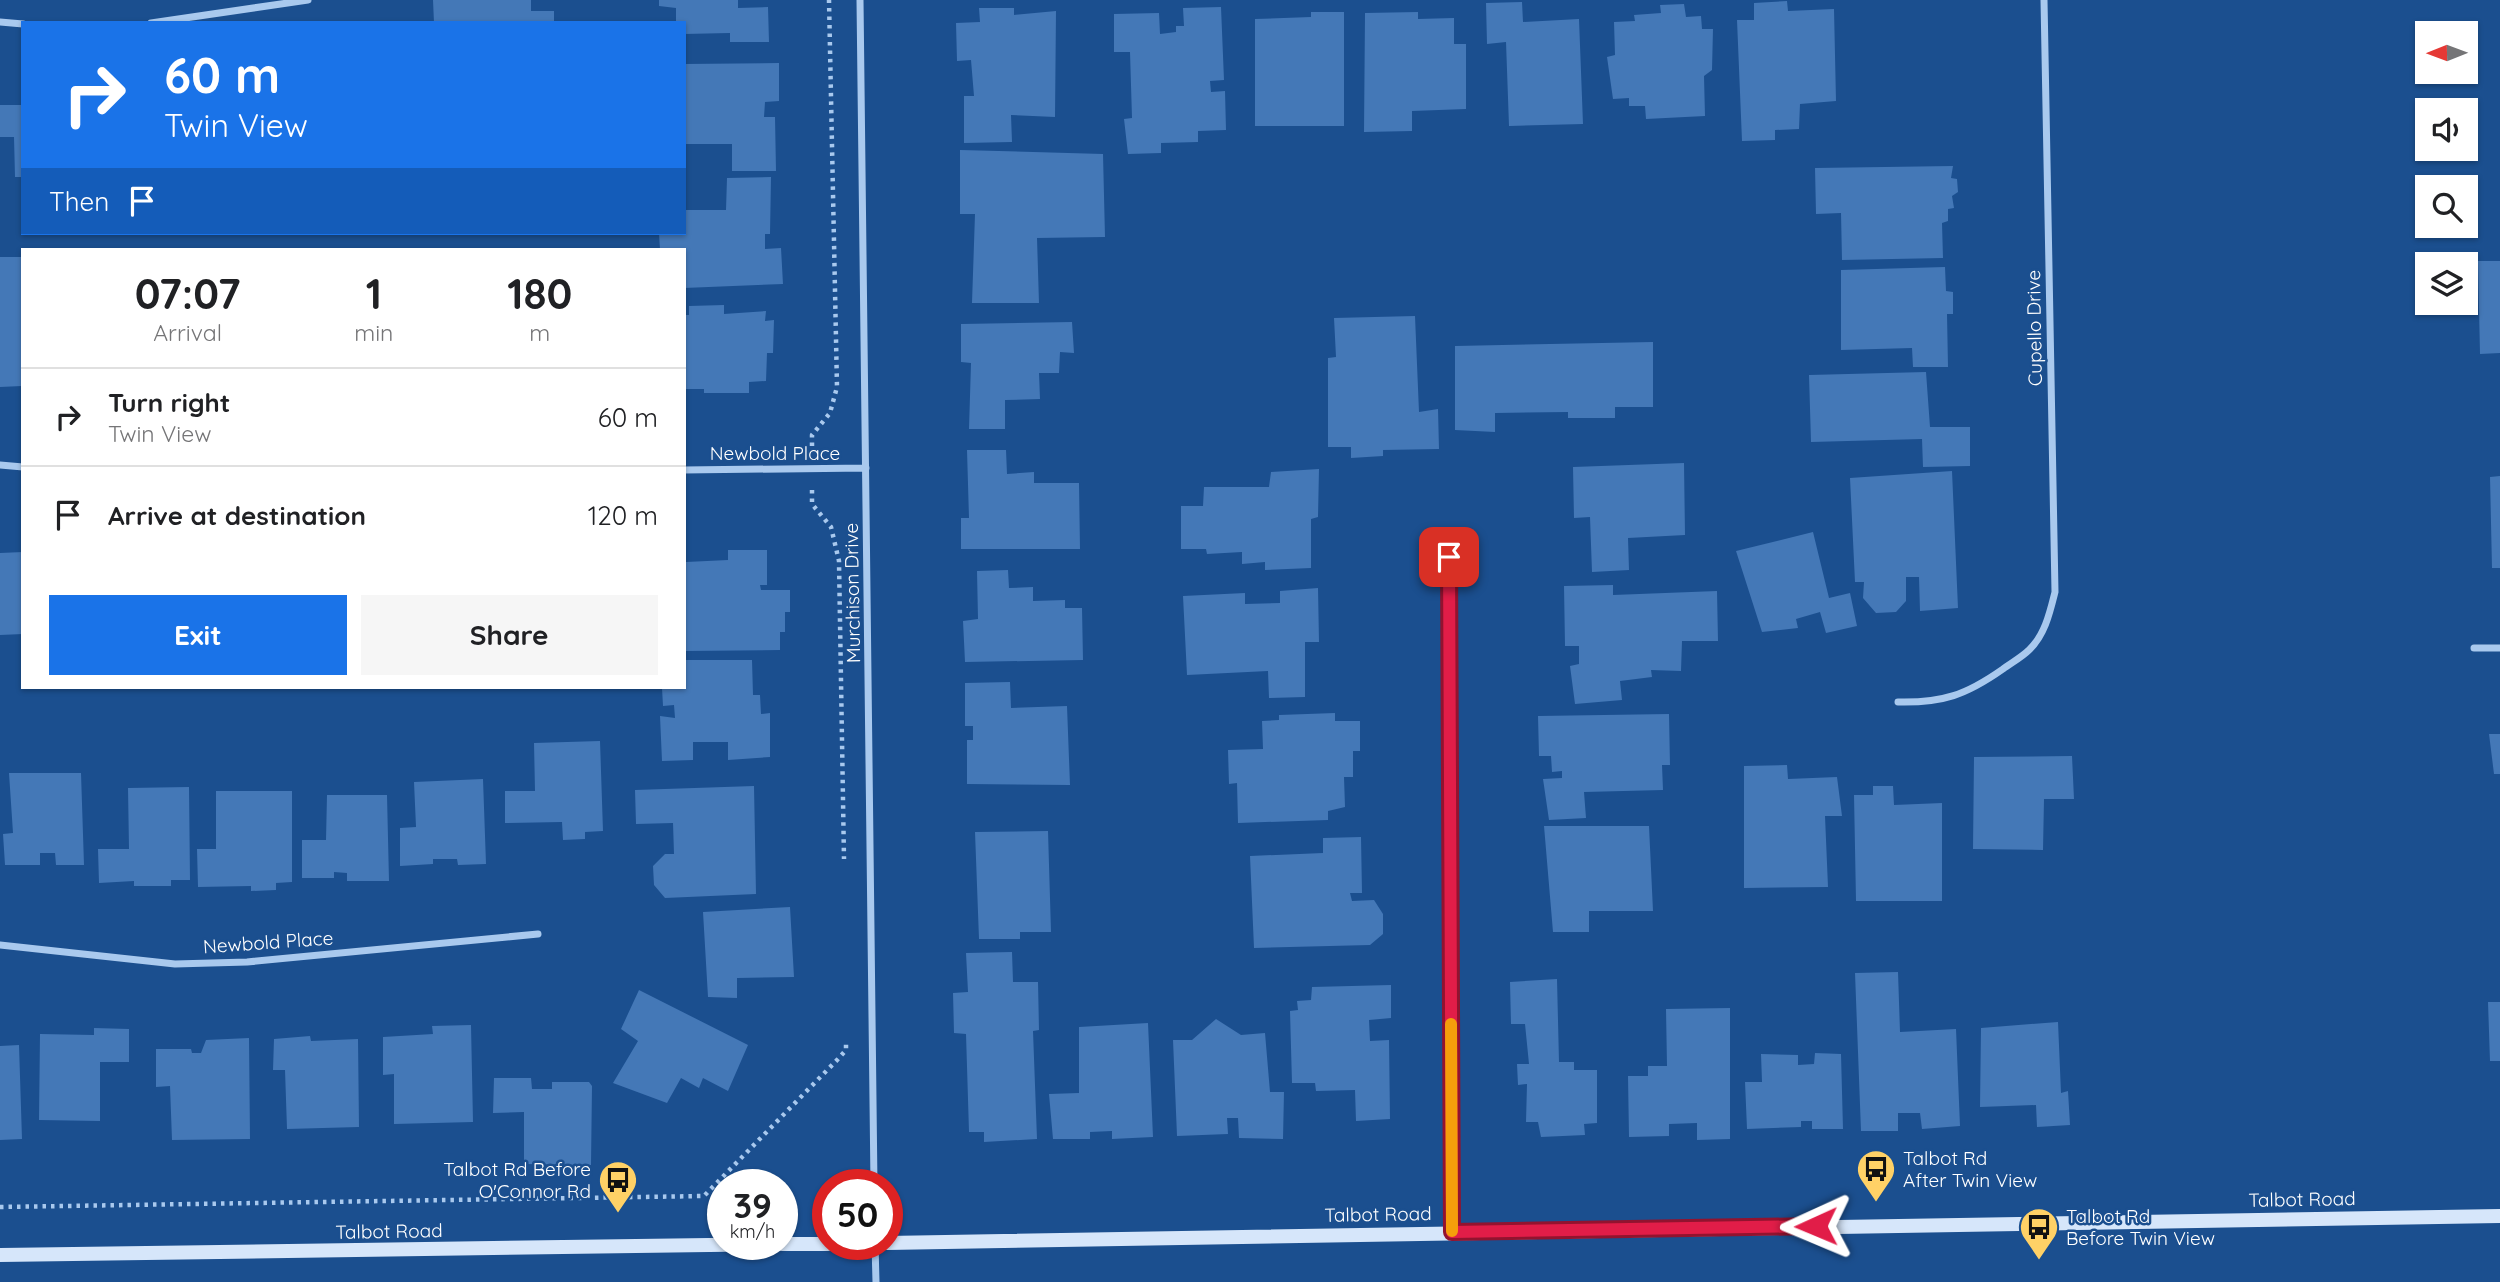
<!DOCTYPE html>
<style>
:root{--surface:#fff;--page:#f6f6f6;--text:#202124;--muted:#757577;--line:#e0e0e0;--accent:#1a73e8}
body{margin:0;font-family:Quicksand,sans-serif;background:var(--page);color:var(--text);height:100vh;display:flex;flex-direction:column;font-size:26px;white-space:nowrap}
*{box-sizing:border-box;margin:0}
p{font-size:23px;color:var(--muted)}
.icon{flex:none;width:38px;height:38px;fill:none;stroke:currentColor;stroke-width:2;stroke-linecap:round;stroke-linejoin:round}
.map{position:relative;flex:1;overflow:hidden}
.sheet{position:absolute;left:21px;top:248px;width:665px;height:441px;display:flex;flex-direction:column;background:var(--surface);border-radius:0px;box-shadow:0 2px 5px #0004}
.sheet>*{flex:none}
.banner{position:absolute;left:21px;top:21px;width:665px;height:214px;border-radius:0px;box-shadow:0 2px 5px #0004;background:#1a73e8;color:#fff;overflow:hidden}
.needle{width:46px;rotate:269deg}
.fabs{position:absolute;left:2415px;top:21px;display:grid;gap:14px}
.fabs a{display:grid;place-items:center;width:63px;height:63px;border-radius:0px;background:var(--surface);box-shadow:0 2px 5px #0004;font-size:35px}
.speed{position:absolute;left:707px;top:1169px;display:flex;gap:14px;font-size:35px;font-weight:700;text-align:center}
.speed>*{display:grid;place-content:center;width:91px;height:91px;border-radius:50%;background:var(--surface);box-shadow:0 2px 5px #0004;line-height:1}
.speed small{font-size:18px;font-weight:400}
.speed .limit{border:10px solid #d22;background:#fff;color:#111}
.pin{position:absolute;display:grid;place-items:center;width:60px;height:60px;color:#fff;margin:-30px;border-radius:14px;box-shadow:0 4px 10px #0006}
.me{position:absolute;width:77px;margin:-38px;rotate:269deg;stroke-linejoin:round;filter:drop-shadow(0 0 5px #0008)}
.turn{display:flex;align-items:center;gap:24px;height:147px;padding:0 28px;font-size:32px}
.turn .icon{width:91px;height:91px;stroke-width:2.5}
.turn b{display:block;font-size:49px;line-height:60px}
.then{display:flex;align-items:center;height:66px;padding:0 28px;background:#0003;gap:14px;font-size:26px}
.eta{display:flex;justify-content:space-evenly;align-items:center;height:119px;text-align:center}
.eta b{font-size:42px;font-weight:700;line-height:49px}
.action{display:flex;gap:14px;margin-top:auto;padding:14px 28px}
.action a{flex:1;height:80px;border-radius:0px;background:var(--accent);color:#fff;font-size:28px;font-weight:700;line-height:80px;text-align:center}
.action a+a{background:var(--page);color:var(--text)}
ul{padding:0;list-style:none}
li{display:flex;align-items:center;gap:21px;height:98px;padding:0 28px;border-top:2px solid var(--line)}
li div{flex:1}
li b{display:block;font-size:26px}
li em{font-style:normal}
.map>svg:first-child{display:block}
.building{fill:#4478b7}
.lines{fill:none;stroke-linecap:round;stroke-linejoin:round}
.path{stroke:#a9c9ee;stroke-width:4.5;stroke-dasharray:3.5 5;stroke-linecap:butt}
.minor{stroke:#a9c9ee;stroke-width:7}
.secondary{stroke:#d6e6fa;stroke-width:14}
.route-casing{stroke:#92132f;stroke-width:18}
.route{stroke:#e11d48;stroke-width:12}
.slow{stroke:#f59e0b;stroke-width:12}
.labels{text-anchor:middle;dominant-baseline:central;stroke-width:5;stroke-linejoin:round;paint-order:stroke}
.street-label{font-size:19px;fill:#fff;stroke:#1b4f8f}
.poi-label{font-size:19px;fill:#fff;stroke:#1b4f8f;text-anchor:start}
</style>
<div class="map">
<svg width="2500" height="1282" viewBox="0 0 2500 1282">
<rect width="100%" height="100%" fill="#1b4f8f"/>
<path class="building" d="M433,0H531V11H554V23H434Z
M659,0H738V8L768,7L769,42H730V33L684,34V23H676V8L659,6Z
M1787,1L1788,11L1834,9L1836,101L1800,104L1799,129L1775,130V140L1742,141L1737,20H1754V3Z
M1522,2L1523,22L1579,19L1583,124L1509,126L1506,42L1487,44L1486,3Z
M1684,4L1686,17L1701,16L1702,29H1713L1712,70L1704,76L1705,116L1646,119L1645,106H1629V98L1613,99L1607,57L1615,55L1614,22L1635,21L1634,15L1661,13L1660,5Z
M1221,7L1224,80L1210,81L1211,92L1225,91L1226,130L1198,131V142L1161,143V153L1128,154L1124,119L1132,118L1130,52H1114V14L1159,13L1160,34L1176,32V26H1184L1183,8Z
M979,8H1014V15L1056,11L1055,117L1011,115L1012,142L964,143V96H974L971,60L957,61L956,23L980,22Z
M1311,12H1344V126H1255V19L1311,17Z
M1418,12V19L1454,18V44H1466V109L1412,111V131L1364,132L1365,13Z
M779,63V101L765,102L764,117H775L776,171H732V144H684V64Z
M0,105H23V177H15L14,137H0Z
M960,150L1103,154L1105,237L1037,238L1039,303H972L975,214H960Z
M1953,166L1951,178L1957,179L1958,192L1952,196L1954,208L1948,209V221L1942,223L1943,258L1842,260L1841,213L1816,214L1815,168Z
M771,177L770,234H765V249L781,248L783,284L684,288V250H660L659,233H684V210H726L727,178Z
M0,257H23L22,386L0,387Z
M2478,261H2500V353L2480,354Z
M1945,267L1946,291L1953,292V314H1947L1948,367H1913L1912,348L1841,350V270Z
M724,305V314L766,311L765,321L774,320L773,353H767L766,381L749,382V393H704V389H684V315H689V306Z
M1415,316L1419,412L1438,409L1439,449L1383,450V456L1351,458V447H1328V358L1336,357L1334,318Z
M1072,322L1074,353L1060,352L1059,373H1039L1040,399L1005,400V429H969L971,363L961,362V324Z
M1653,342V407H1615V418H1568V412L1495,413V432L1455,430V346Z
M1926,372L1930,427H1970V466L1923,467L1922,439L1811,442L1809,375Z
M967,450H1006L1007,474L1034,472V483H1079L1080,549H961V518H969Z
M1684,463L1685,535L1628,538L1629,570L1592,572L1590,517L1574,518L1573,467Z
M1319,469L1318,517L1311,519V568L1265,570V562L1242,564V552L1207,554L1206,549H1181V506H1203L1204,487H1269L1271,472Z
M1952,471L1958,608L1920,611L1919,577H1906V601L1896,612L1876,613L1863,598L1864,582H1855L1850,478Z
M2500,476V568H2492L2490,477Z
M1813,532L1829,598L1850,593L1857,626L1826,633L1820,612L1796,619L1798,628L1762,632L1736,551Z
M728,550H767V585H760L761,590H790V612H785V632H780V650L684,651L686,562L728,560Z
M23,552V634L0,635V553Z
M1008,570L1009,588L1033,587V601L1065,600V608H1082L1083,660L965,662L963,621L978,619L977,571Z
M1613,585V595L1717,591L1718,641H1682L1681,671L1651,670L1652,677L1620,681L1622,700L1575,704L1570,666L1579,664V646H1565L1564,586Z
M1318,588L1319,642H1305V697L1269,698L1268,671L1187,675L1183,596L1245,593V604L1280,603V591Z
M684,660H752L753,695H760L761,714L770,713V757L728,760V742H693V760L662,761L660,716L675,718L674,705L663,706L662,688H684Z
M1010,682L1011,708L1067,706L1070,785L967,784V740H973V726H965V683Z
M1335,713V721H1360V751H1353V777H1344L1345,807L1328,811V820L1238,823L1237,783L1229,784L1228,750L1263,749L1262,721L1279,720V715Z
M1669,714L1670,765H1662L1663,790L1584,792L1586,818L1549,820L1543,779L1562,778V771L1552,772L1551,756H1539L1538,716Z
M2489,734H2500V774H2494Z
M600,741L603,831L585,832V839L563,840L562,822L505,823V791H535L534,743Z
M2072,756L2074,799H2044L2043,850L1973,849L1974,757Z
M1787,765L1788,779L1837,777L1842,816H1825L1828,887L1744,888V766Z
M9,773H81L84,865H56L55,853H40V865H5L3,834L13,833Z
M483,779L486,864L458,865L457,859H433V864L400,866V828L416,827L414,782Z
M754,786L756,894L665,898L654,885L653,866L665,854H674L673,823L636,824L635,790Z
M1873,786H1893L1894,805L1942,803V901H1856L1854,795H1873Z
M189,787L190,880H171V886H134V881L99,883L98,849H129L128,788Z
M216,791H292V882L276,883V890L251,891V886L198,887L197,849H216Z
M327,795H387L389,881H347V873L334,872V878H302V840H326Z
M1544,826H1649L1653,911H1589V932H1553Z
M1048,831L1051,932H1020V939H979L975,832Z
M1361,837L1362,893H1350L1352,901L1374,900L1383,914V934L1370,945L1254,948L1250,856L1323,853V838Z
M790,907L794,977L737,978V998L708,997L703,912Z
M1012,952L1013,982H1038L1039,1030L1033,1031L1037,1139L984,1142V1132H969L966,1034L954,1033L953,993L968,992L966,953Z
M1898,972L1900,1032L1956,1029L1960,1126L1922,1129L1920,1113H1898V1131H1861L1855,973Z
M1557,979L1559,1062H1574V1070H1597V1123L1584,1124L1585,1135L1541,1137L1538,1122H1526L1527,1084L1518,1085L1517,1064H1529L1525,1024H1511L1510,982Z
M1391,985V1018L1369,1020L1370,1041L1389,1040L1390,1119L1356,1121L1355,1090L1316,1091L1315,1083H1292L1290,1011L1298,1010L1297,1001L1311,1000L1312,987Z
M639,990L748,1045L728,1091L703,1078L699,1088L681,1078L667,1103L613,1083L638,1041L621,1029Z
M2488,1002H2500V1061H2490Z
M1730,1008V1139L1697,1140V1123L1669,1124V1136L1629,1137L1628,1076H1648V1066H1667L1666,1009Z
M1216,1019L1241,1035L1265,1033L1270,1092H1284L1283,1139L1239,1138L1238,1118H1227L1228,1134L1177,1136L1173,1040H1192Z
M2058,1022L2061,1093L2068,1091L2070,1125L2037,1127L2036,1105L1980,1107L1981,1028Z
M1148,1023L1153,1137L1112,1139V1131L1090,1132V1139H1053L1049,1094L1079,1093V1027Z
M471,1025L473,1122L394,1124V1074L383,1075V1037L433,1034L432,1026Z
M94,1028L129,1029V1062H100V1121L39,1120L40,1034L94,1035Z
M310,1036L311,1041L358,1039L359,1127L287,1129L285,1070H273L274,1039Z
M249,1038L250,1139L172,1140L170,1086L156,1087V1049H191L192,1053H201L206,1040Z
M19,1045L22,1139L0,1140V1046Z
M1815,1053L1841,1054L1843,1129H1812V1121H1801V1127L1747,1129L1745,1082H1762L1761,1054L1798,1055V1065L1814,1064Z
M494,1078H531L532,1089H552V1082H589L592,1086L591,1165L524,1164V1112L493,1113Z"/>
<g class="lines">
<path class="path" d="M812,446V435L830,413L837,387L829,0
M812,490V504L831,527L839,561L844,859
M0,1207L704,1196L838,1059L846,1050V1042"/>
<path class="minor" d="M860,0L874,1185
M0,22L23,24
M151,23L308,0
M0,465L23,467
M684,470L866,468
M1449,557L1452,1232
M2474,648H2500
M1898,702C1943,703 1966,695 2003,669C2011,663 2022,657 2029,650C2045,635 2050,612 2055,592L2044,0
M0,945L175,964L247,962L538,934
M875,1244L876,1282"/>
<path class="secondary" d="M887,1243L2500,1216
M782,1244H828
M0,1255L778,1244"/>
</g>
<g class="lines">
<g class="route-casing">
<path id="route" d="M1449,557L1452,1232L1816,1226"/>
</g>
<use href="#route" class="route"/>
<path class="slow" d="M1451,1024L1452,1231"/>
</g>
<defs>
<g id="bus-pin" transform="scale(2.0125)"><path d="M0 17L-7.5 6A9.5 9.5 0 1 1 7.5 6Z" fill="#ffd166" stroke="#1b4f8f"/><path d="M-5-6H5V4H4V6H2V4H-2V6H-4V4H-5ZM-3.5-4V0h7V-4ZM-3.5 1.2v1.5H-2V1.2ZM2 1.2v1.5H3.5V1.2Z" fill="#111"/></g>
</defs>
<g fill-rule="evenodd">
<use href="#bus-pin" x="1876" y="1169"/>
<use href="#bus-pin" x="618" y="1180"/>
<use href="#bus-pin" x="2039" y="1227"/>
</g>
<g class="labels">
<g class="street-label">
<text transform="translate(2034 328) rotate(-91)">Cupello Drive</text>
<text x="775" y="453">Newbold Place</text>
<text transform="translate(852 593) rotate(-91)">Murchison Drive</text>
<text transform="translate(268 942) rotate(-4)">Newbold Place</text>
<text transform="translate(2302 1199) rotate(-1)">Talbot Road</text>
<text transform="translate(1378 1214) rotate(-1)">Talbot Road</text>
<text transform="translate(389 1231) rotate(-1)">Talbot Road</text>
</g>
<g class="poi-label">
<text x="1903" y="1158">Talbot Rd<tspan x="1903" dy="22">After Twin View</tspan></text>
<text x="591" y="1169" text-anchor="end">Talbot Rd Before<tspan x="591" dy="22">O'Connor Rd</tspan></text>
<text x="2066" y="1216">Talbot Rd<tspan x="2066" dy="22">Before Twin View</tspan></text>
</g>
</g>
</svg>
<div class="fabs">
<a><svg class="needle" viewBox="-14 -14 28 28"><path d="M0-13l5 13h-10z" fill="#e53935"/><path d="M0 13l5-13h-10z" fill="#757577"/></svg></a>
<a><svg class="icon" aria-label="sound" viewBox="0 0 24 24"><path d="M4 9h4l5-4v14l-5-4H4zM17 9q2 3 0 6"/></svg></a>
<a><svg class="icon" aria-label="search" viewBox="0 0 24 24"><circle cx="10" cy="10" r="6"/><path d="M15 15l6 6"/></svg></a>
<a><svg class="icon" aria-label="layers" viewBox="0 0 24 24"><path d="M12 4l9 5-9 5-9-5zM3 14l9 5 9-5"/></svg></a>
</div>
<div class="speed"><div>39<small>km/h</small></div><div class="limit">50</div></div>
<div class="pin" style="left:1449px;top:557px;background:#d93025"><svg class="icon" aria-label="arrive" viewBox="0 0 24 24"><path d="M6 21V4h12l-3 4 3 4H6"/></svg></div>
<svg class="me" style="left:1816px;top:1226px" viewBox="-20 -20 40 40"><path d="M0-17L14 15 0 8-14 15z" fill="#e11d48" stroke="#fff" stroke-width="4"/></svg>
<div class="banner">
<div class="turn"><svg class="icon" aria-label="right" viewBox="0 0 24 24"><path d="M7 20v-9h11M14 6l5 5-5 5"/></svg><div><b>60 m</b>Twin View</div></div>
<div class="then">Then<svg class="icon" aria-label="arrive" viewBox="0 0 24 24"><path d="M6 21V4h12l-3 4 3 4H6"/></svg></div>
</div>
<section class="sheet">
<div class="eta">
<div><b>07:07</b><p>Arrival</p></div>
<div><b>1</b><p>min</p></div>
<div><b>180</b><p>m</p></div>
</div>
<ul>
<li><svg class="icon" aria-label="right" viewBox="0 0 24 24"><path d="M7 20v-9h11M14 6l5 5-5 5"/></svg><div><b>Turn right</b><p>Twin View</p></div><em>60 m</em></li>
<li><svg class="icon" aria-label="arrive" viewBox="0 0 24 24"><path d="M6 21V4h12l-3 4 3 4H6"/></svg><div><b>Arrive at destination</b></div><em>120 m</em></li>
</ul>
<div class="action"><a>Exit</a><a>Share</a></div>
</section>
</div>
